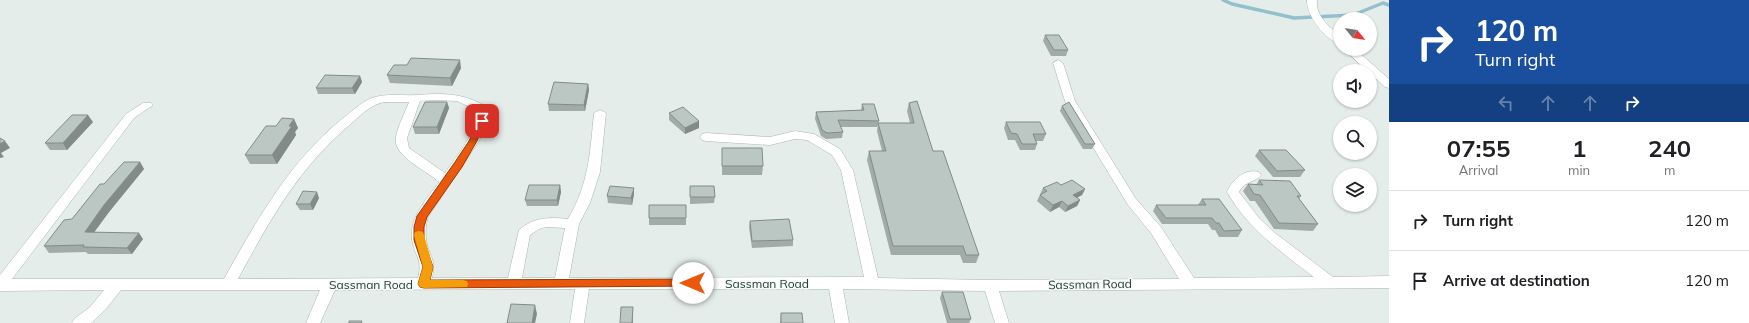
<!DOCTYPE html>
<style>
:root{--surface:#fff;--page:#f6f6f6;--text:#202124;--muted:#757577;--line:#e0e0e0}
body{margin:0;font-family:Mulish,sans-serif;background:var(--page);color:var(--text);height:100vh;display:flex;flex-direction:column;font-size:15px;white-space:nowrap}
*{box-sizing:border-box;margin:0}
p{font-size:13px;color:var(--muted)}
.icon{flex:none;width:22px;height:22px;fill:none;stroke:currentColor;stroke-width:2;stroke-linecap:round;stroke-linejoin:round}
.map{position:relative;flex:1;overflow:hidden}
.side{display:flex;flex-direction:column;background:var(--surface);width:360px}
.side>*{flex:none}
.banner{background:#1a4fa0;color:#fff;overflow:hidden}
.needle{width:26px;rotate:120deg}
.buttons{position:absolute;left:1333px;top:12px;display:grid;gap:8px}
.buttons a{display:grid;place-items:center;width:44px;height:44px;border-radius:50%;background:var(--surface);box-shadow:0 1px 3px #0004;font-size:20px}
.pin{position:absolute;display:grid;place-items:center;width:34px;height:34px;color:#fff;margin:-17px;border-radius:8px;box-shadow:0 2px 6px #0006}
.me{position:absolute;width:44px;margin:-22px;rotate:270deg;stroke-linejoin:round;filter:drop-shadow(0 0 3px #0008)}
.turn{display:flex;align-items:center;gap:14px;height:84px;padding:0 20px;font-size:18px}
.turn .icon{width:52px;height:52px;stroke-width:2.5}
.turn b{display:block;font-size:28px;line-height:34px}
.lanes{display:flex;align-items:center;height:38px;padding:0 20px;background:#0003;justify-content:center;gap:20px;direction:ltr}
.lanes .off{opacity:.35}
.eta{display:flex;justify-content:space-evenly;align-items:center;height:68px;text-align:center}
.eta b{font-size:24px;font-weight:700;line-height:28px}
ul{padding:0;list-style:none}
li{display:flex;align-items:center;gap:12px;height:60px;padding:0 20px;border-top:1px solid var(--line)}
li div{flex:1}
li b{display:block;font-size:15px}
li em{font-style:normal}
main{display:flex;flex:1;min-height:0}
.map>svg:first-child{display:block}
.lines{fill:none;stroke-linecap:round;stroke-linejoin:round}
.stream{stroke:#92c0cc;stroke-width:3.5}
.minor-casing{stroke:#a8b5b1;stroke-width:1}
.minor{fill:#fff;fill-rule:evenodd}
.wall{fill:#a1aba8}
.shaded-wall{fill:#838b88}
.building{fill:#bbc7c3;stroke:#838b88}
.route{fill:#ea580c;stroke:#983908}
.slow{fill:#f59e0b}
.labels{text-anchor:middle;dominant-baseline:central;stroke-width:3;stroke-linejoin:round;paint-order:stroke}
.street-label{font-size:12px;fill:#263d38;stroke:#f5faf8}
</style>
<main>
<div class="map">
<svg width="1389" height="323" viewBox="0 0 1389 323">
<rect width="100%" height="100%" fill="#e5edea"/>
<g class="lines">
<path class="stream" d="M1223,0L1232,4L1294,18L1353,15L1383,3L1389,5"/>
<g class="minor-casing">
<path id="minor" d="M1307,0H1317C1315,16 1329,26 1340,36V44C1325,40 1306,15 1307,0Z
M1344,49H1355L1389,79V88L1385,87L1370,73V71H1367Z
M1058,60L1063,63L1075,101L1136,199L1161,227L1194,278L1314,277C1280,251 1249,230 1227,192C1232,180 1245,168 1259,172L1261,175C1256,183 1245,180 1239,192L1259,218L1275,233L1333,277L1389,276V288L999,291L1009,323H995L985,291L843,289L849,323H835L829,289H589L584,323H570L575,289L335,290L320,323H306L320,290H121L105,310L91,323H72L74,319L90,307L104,290L0,291V275L126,114L143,103H151L153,105L134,118L12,279H224C257,220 289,162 342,119C352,112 361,102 372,98C386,93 402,96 417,95C442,93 463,93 485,106L488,121L479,141L428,217C426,224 425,231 426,239C428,256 437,258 432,278H508L519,230C534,217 550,217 568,219C589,183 590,153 594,113L600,110L606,113L600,172L590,203L579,224L569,278L864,277L841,170L832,155L807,140L795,139L770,145L706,141L702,140L700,137L702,134L706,133L770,137L795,131L814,134L840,149L853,170L878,278L990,280L1179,279L1151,233L1128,205L1065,101L1053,63ZM435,100L457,101L476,110C477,134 458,154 445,173L409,148L407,138L420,101ZM386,102H409C405,113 398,125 396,137C392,156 426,170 439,182C427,199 409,217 412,240C415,257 423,259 418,278L238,279C271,218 299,167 353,122C363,113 373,103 386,102ZM546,227L565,228L555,278H522L530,235L539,229Z"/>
</g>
<use href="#minor" class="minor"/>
</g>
<path class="wall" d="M1045,35L1068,50L1066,56H1051L1043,41Z
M461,68L452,86L390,83L387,75Z
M360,76L362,82L355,94H318L316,88Z
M588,84L589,90L585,111H549L548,104Z
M447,102L449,108L439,134H415L413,127Z
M909,103L933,151L979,255L976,263H963L960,255H891L867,160L869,151H882L877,131L878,123H910L907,111Z
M862,104L879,121L877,127H841L843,132L842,138L826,139L821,136L815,119L816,112L861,110Z
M1062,106L1095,144L1092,149H1083L1060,111Z
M669,113L699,128L685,134L669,120Z
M294,119L298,128L295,132L296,135L277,164H250L245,155L276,126Z
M93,122L67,150H50L45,143Z
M1006,122L1046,134L1043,141H1036L1037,144L1035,150H1020L1015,140H1008L1004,128Z
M722,148L763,166L762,175H722Z
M1259,150L1305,170L1300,177H1273L1255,156Z
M140,162L144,169L109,212L94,232L143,239L132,254H88L86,252L49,253L44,246L72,219L104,184Z
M1259,180L1301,196L1299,199L1318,224L1313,231L1274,229L1255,201H1250L1243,191L1248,184L1256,185Z
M560,185L561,192L558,206H527L525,200Z
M1061,185L1085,189L1082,195L1077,198L1080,200L1077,206L1065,212L1059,207L1050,212L1037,201L1043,188Z
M690,186L715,197L714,203L690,204Z
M634,194L632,205L608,203L607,196Z
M319,198L313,210H300L296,204Z
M1202,199L1242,230L1238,237H1219L1215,230H1212L1208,224H1162L1153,211L1156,205H1198Z
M686,205V225H649V218Z
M750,221L793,240V246L752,248L749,227Z
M942,292L971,319L969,323H947L940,298Z
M781,313L803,323H780Z"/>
<path class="shaded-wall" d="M460,60L461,68L452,86L450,78Z
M360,76L362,82L355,94L352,88Z
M588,84L589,90L585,111L584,105Z
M447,102L449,108L439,134L437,127Z
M88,115L93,122L67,150L63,143Z
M294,119L298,128L295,132L296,135L277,164L272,155L289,126Z
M699,121V128L685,134V128Z
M5,141L10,148L1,153L4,157L0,158V144Z
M140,162L144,169L109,212L90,238L85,232L104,205Z
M560,185L561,192L558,206L557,200Z
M634,188V194L632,205L631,198Z
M1085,189L1082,195L1070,201L1073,195Z
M317,192L319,198L313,210L310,204Z
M1080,200L1077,206L1065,212L1068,206Z
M1062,201L1059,207L1050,212L1053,205Z
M139,233L143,239L132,254L127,248Z
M535,305L537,314L535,323H532Z
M633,307V323H632Z"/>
<path class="building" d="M1045,35H1059L1068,50H1054Z
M411,58L460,60L450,78L387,75L394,65H407Z
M325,75L360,76L352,88H316Z
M554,82L588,84L584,105L548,104Z
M917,101L933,151H943L979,255H966L963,246H893L869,151H886L878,123H914L909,103Z
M425,102H447L437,127H413Z
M1069,102L1095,144H1085L1062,106Z
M862,104H874L879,121L838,120L843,132L827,133L822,130L816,112L864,110Z
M683,107L699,121L685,128L669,113Z
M72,115H88L63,143H45Z
M282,118L294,119L289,126H292L272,155H245L266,126H276Z
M1006,122H1040L1046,134H1033L1037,144H1022L1017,134L1011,133Z
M0,138L5,141L0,144Z
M722,148H762L763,166H722Z
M1259,150H1286L1305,170L1277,171Z
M124,162H140L104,205L85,232L139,233L127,248L83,247L84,245L44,246L64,220L72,219L100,184H104Z
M1072,180L1085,189L1073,195L1080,200L1068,206L1062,201L1053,205L1040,195L1047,191L1043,188L1057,182L1061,185Z
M1259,180L1290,181L1301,196H1297L1318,224L1279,223L1260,195L1254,194L1248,184L1263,185Z
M529,185H560L557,200H525Z
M610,186L634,188L631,198L607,196Z
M690,186H714L715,197H690Z
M303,191L317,192L310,204H296Z
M1202,199H1219L1242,230L1224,231L1219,223H1216L1212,218H1166L1156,205H1206Z
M649,205H686V218H649Z
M789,219L793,240L752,241L750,221Z
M942,292H963L971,319H950Z
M511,304L535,305L532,323H507Z
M621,307H633L632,323H620Z
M781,313H802L803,323H781Z
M349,321H362L361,323H349Z"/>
<path class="route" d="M482,118L486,121L477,141L462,167L427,217L424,227V240L433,267L430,280L693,279L697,280L698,283L697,286L424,288L420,287L418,284L423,267L414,240V227L417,216L455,162L469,141L479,119Z"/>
<path class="slow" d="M419,231L423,232L424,235L433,267L430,280H463L467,281L468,284L467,287L424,288L420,287L418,284L423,267L414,235L415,232Z"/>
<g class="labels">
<g class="street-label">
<text x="767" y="283">Sassman Road</text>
<text x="371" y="284">Sassman Road</text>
<text transform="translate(1090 284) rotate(-1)">Sassman Road</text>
</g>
</g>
</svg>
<div class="buttons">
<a><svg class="needle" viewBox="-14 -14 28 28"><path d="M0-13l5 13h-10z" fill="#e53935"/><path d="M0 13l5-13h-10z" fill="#757577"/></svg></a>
<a><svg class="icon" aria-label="sound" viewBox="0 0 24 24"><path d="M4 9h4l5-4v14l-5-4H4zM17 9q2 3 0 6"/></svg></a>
<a><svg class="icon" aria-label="search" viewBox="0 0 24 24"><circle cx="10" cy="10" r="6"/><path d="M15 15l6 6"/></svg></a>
<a><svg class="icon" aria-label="layers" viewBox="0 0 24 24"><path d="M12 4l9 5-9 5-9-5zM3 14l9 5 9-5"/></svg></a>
</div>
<div class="pin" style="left:482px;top:121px;background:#d93025"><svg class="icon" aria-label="arrive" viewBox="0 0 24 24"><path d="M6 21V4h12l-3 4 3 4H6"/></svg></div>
<svg class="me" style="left:693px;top:283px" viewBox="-20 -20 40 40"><circle r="19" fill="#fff"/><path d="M0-13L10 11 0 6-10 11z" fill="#ea580c"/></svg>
</div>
<section class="side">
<div class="banner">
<div class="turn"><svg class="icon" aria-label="right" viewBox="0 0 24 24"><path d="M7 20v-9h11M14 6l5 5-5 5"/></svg><div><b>120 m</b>Turn right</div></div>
<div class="lanes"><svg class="icon off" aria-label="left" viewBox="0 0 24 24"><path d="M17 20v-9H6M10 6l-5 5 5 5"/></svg><svg class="icon off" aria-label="ahead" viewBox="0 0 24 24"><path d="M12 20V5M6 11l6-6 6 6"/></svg><svg class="icon off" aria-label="ahead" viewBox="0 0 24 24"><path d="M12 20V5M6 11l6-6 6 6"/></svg><svg class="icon" aria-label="right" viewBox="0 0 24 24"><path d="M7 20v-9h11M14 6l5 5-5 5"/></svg></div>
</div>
<div class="eta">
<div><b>07:55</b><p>Arrival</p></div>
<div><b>1</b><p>min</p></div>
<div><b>240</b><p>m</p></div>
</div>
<ul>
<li><svg class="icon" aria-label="right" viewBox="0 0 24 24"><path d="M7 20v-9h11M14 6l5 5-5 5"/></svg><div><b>Turn right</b></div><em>120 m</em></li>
<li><svg class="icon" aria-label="arrive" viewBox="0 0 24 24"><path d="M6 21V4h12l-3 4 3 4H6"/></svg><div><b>Arrive at destination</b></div><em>120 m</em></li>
</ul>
</section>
</main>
